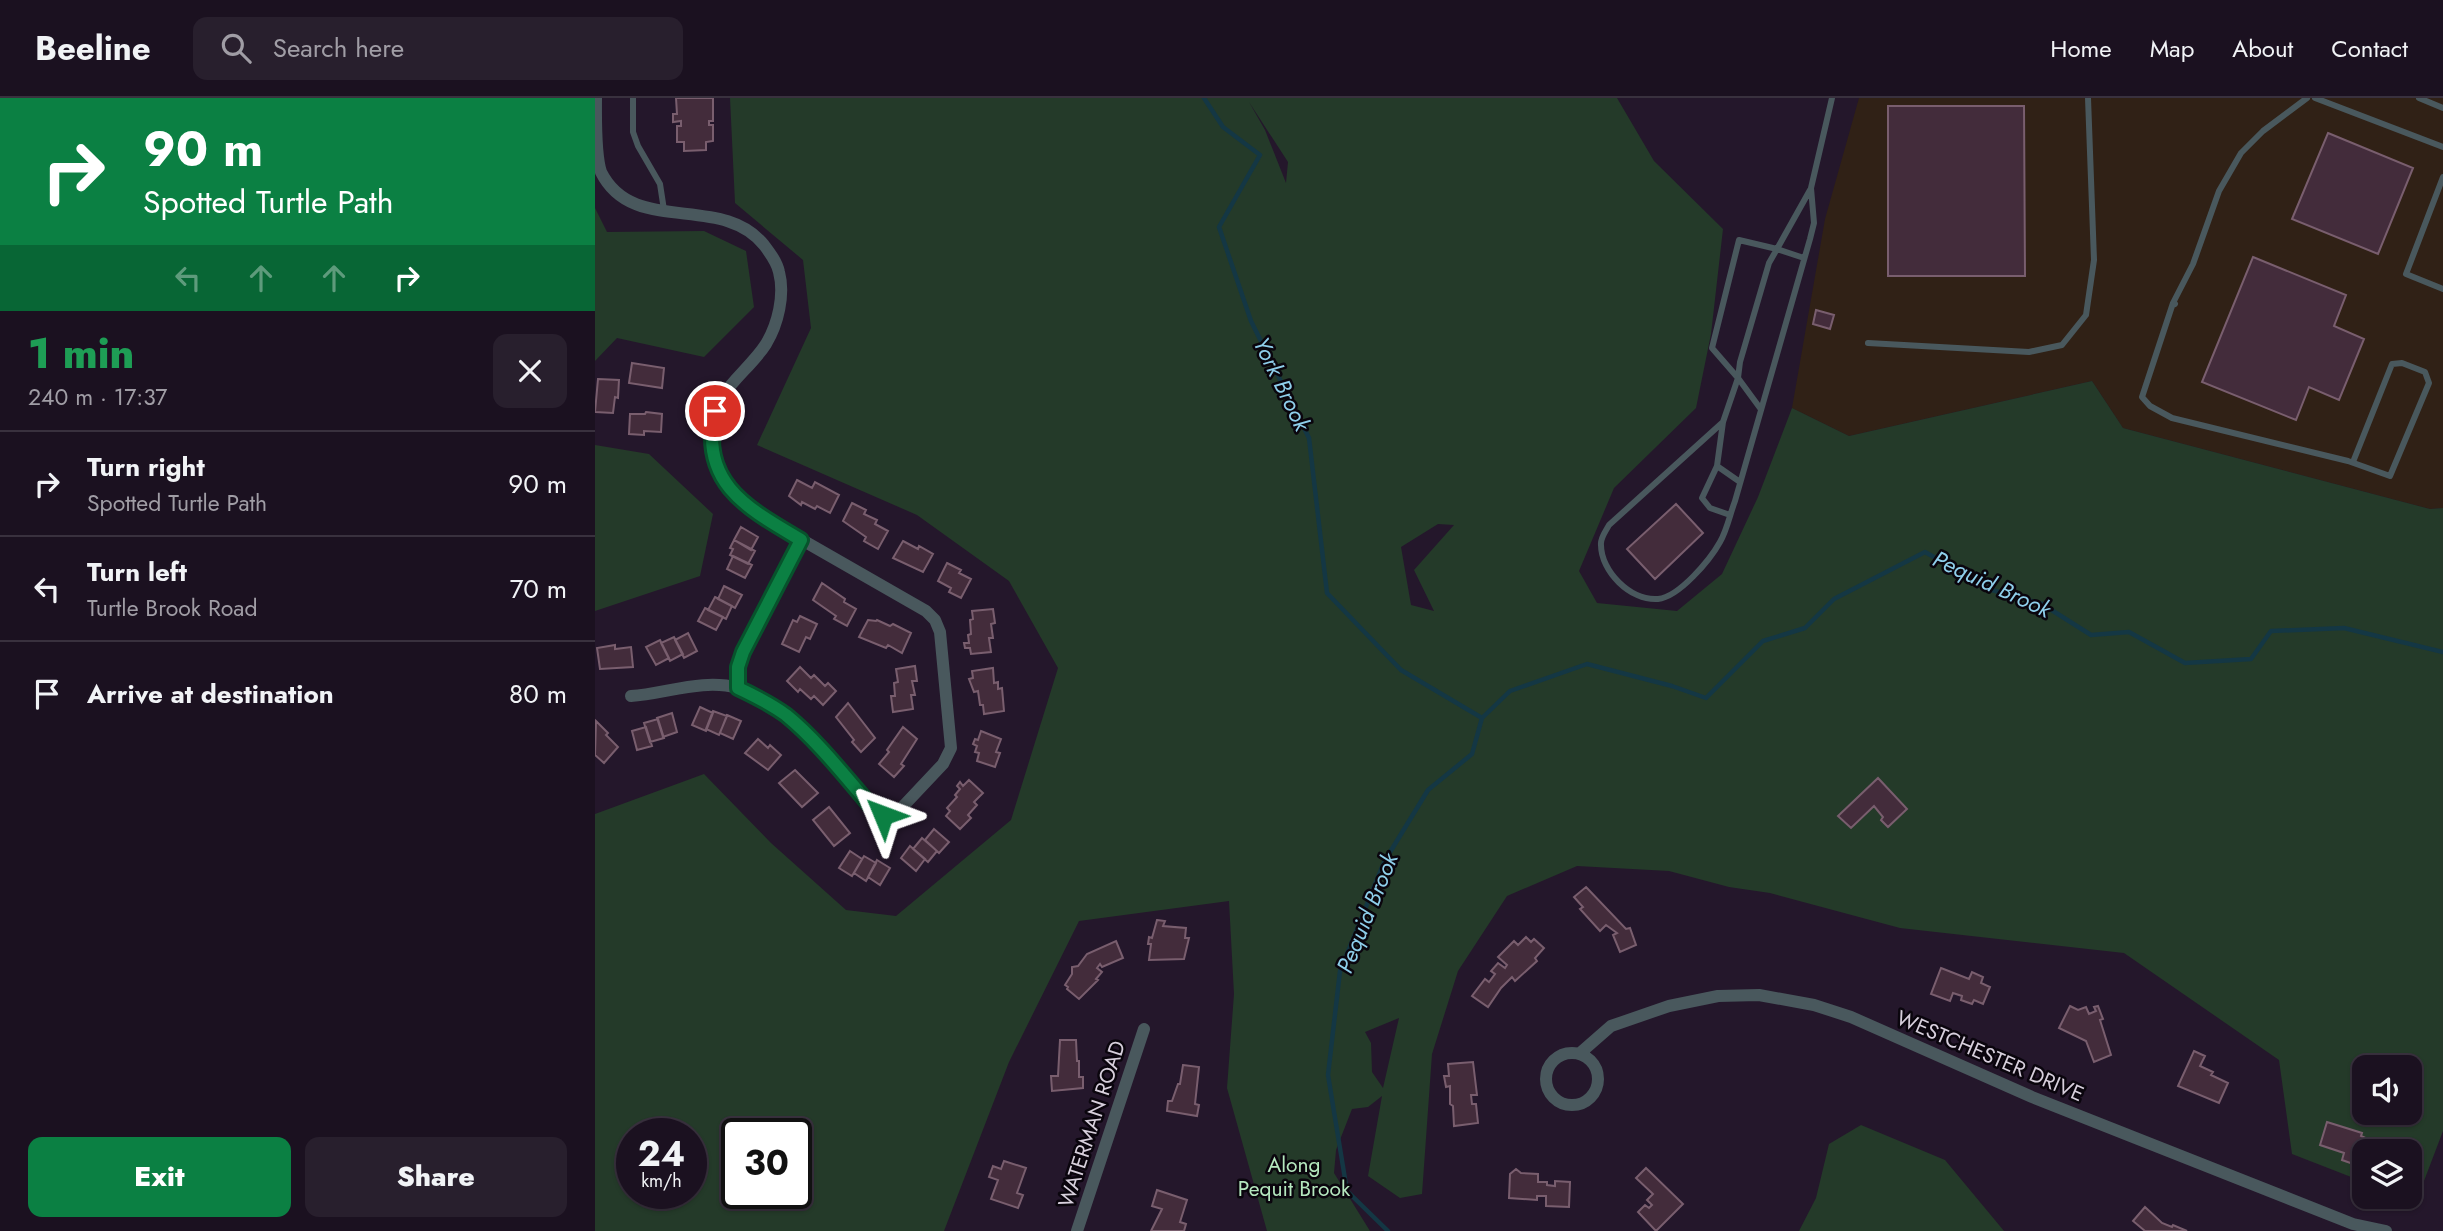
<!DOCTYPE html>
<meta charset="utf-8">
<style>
:root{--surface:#1b1120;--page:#281f2d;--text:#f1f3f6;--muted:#a09da5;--line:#39313e;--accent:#0b8043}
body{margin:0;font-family:Jost,sans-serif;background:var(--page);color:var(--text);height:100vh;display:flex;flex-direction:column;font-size:26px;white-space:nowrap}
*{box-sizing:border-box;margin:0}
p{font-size:23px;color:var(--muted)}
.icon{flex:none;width:38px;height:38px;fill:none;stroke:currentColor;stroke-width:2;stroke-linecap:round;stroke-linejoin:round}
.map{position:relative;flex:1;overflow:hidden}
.drawer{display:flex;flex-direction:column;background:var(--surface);width:595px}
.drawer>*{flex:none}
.guide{background:#0b8043;color:#fff;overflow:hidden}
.controls{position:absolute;left:1757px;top:957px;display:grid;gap:14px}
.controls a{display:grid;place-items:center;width:70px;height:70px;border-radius:14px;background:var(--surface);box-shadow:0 2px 5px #0004,0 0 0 2px var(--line);font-size:35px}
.speed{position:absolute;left:21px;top:1020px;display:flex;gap:14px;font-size:35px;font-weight:700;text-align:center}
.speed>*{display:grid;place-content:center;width:91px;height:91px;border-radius:50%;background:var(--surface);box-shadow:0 2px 5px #0004,0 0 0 2px var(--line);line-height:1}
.speed small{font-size:18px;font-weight:400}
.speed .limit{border:4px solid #111;border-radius:10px;background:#fff;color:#111}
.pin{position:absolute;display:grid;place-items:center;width:60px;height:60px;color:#fff;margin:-30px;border:4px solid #fff;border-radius:50%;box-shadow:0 2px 7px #0007}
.me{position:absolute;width:77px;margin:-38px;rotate:314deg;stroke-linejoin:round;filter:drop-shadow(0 0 5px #0008)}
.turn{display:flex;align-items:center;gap:24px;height:147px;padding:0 28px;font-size:32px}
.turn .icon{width:91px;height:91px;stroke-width:2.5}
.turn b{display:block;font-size:49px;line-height:60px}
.lanes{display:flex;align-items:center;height:66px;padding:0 28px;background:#0003;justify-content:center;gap:35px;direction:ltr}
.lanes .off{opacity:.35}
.round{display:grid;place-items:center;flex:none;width:74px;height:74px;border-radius:14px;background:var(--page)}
.summary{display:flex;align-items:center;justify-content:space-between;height:119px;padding:0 28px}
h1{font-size:42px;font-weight:800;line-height:52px;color:#1e9e55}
.cta{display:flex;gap:14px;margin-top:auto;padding:14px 28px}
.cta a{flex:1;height:80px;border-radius:14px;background:var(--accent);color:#fff;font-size:28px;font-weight:800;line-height:80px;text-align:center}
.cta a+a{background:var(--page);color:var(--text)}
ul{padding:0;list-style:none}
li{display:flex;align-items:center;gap:21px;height:105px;padding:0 28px;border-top:2px solid var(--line)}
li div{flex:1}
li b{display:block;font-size:26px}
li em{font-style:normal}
header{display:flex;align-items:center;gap:42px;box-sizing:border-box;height:98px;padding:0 35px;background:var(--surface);border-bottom:2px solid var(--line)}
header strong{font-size:33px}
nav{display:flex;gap:38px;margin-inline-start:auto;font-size:24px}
.search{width:490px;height:63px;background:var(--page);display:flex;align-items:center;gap:18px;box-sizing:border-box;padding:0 24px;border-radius:14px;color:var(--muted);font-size:26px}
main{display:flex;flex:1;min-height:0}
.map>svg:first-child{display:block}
.industrial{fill:#302116}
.green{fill:#243a29;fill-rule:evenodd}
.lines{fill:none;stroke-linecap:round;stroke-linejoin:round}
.stream{stroke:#143744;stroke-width:4.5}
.building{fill:#432c3b;stroke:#795e6e;stroke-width:2}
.lane{stroke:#49585d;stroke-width:6}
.street{stroke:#49585d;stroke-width:12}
.route-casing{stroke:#07532c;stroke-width:18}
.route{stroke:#0b8043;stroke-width:12}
.labels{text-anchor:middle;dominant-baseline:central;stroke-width:5;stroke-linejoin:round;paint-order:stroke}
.street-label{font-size:21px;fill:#d7cfdc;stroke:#0a050d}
.park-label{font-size:21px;fill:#b4e7be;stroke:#0a050d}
.water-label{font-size:23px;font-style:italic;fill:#8eceea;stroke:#0a050d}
</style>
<header>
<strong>Beeline</strong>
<div class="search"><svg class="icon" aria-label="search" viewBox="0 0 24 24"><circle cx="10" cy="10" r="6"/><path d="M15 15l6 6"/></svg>Search here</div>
<nav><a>Home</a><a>Map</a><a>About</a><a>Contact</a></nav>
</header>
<main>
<section class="drawer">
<div class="guide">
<div class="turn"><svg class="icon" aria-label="right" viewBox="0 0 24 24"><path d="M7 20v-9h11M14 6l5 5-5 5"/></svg><div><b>90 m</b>Spotted Turtle Path</div></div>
<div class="lanes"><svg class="icon off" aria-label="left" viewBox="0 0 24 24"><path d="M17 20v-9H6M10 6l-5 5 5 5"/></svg><svg class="icon off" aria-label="ahead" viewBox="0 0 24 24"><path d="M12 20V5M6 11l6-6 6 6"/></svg><svg class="icon off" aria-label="ahead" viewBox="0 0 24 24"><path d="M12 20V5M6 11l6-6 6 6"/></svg><svg class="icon" aria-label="right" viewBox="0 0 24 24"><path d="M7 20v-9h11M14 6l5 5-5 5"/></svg></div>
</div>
<div class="summary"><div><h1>1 min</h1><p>240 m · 17:37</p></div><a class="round"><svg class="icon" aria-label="close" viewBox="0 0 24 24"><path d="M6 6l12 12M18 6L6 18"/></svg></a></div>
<ul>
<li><svg class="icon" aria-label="right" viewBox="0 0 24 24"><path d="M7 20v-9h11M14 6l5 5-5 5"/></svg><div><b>Turn right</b><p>Spotted Turtle Path</p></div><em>90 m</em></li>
<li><svg class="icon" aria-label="left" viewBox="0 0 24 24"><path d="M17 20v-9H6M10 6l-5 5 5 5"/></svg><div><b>Turn left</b><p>Turtle Brook Road</p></div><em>70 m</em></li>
<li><svg class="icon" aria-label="arrive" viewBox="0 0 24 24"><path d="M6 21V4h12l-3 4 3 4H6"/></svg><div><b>Arrive at destination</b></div><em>80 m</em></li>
</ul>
<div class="cta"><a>Exit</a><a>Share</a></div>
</section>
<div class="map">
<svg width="1848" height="1133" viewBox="0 0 1848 1133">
<rect width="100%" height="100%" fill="#24172b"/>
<path class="industrial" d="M1264,0H1848V410L1835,411L1528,330L1497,283L1254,338L1197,310L1230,121Z"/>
<path class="green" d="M135,0H1022L1059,63L1128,131L1116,236L1101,310L1019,390L984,473L1002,505L1082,513L1127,476L1163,399L1197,310L1254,338L1497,283L1528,330L1835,411L1848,410V1033L1821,1104L1807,1099H1815V1054H1769V1084L1697,1056L1684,962L1529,855L1305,830L1175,795L1134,789L1074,773L982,768L912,798L863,873L837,956L827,1096L805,1100L773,1078L787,998L773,1009L757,1011L741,1052L739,1075L775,1133H672L632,990L639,896L634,803L484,823L414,964L349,1133H0V716L109,676L176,745L251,812L301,818L416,722L463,570L414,483L322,417L162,347L216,230L208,162L140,105ZM654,4L693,64L691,85L670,32ZM843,426L859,427L819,472L839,513L816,507L806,449ZM804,920L788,990L777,974L776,945L770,934ZM1769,970H1815V1015H1769ZM37,1036H96V1096H37ZM142,1036H201V1096H142Z
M0,110L12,134L109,133L151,153L159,209L109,259L22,240L0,263Z
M0,347L54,356L118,416L105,478L0,513Z
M1266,1027L1350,1062L1409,1133H1204L1221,1100L1234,1046Z"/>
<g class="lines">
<path class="stream" d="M609,0L628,29L665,57L624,129L656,223L714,340L732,495L806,572L887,620
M793,1133L752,1093L733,977L745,873L789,764L833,692L877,656L887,620L915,593L992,566L1077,588L1111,600L1168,543L1210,530L1239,501L1330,454L1397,492L1447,506L1496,537L1534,534L1590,565L1656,561L1676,533L1749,530L1848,554"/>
</g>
<path class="building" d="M81,0H118V23H114V27H118V43L111,44V52L89,53V44H82V28H86V23L78,24V16H82Z
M1293,8H1429L1430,178H1293Z
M1733,35L1818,70L1783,156L1697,121Z
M1658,159L1751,197L1739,228L1769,241L1744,302L1714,289L1701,322L1607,284Z
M1221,212L1239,217L1235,231L1218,226Z
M37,265L69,270L67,290L34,285Z
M3,281L24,282L23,300L20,299L18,315L0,314Z
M51,314L67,316L66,334L49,333V337L34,336L35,316H50Z
M202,382L217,390L220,384L244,397L235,415L222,408L220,411L207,404L206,407L194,398Z
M257,405L271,412L269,416L282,422L280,426L293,433L283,451L269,443L271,439L248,423Z
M1081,406L1108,435L1060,481L1032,451Z
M146,429L163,439L156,452L139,442Z
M139,442L160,453L153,466L135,457L138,451L135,450Z
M308,443L323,451L324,448L338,456L328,474L298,460Z
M138,458L157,467L150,480L132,471Z
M352,465L366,472L364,475L376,481L366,500L354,494L356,490L343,483Z
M227,485L250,501L249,504L261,511L252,528L239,521L241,518L218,502Z
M129,488L147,497L140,510L123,501Z
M120,499L137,508L131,521L113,512Z
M110,510L128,519L121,532L103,523Z
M398,511L400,525L396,526L398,540H394L396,554L376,556L375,550H370L369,545H374L373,537L376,536L375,522L378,521L377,513Z
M205,518L222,526L215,541L211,539L204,554L187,546L198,522L202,524Z
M273,522L281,523L282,522L295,528L298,526L316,535L307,555L293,547L291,550L264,539Z
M93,535L102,553L89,560L80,542Z
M79,539L88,556L75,563L66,545Z
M65,542L74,560L61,567L51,549Z
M20,547V551L36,549L38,569L5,571L2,550Z
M320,568L322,583H317L320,597H316L318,611L298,614L296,598H300L299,585L303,584L301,571Z
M205,569L216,580L219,577L230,588L233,585L241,593L228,607L219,598L216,601L205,591L203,594L192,583Z
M398,570L399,585L403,584V591L407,590L409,613L389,616L388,607H385L383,593L379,594L374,581L378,580L377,573Z
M253,605L280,640L266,654L257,644L259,642L241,619Z
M105,609L118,615L111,633L97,627Z
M118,613L132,618L124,637L111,631Z
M77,615L82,634L68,639L62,620Z
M132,617L146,623L138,641L125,635Z
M63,621L69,640L55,644L49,625Z
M1,623L13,635L11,637L23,649L9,665L0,657Z
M51,629L57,648L42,652L37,633Z
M308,629L322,641L306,666L309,668L299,679L284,666L294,654L292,652Z
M386,633L406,641L401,654L405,655L400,669L382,663L384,655L380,654L382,648L378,646L380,641L383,642Z
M163,641L173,650L175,647L186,657L173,672L150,655Z
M200,672L223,695L207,709L184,685Z
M1283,680L1312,711L1293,729L1286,722L1288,719L1279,708L1256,730L1243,718Z
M374,682L388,695L379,704L382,707L373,717L376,720L365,731L351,718L355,713L352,710L362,699L360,697L365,691L362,688L365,684L368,688Z
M234,709L255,735L239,748L218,722Z
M339,731L354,744L344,755L330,742Z
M327,740L342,753L333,764L318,751Z
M315,748L330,761L321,773L306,760Z
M255,753L267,761L257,778L244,770Z
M269,758L281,765L271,783L259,775Z
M282,762L295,770L285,787L273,779Z
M991,789L1031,831L1035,830L1041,847L1025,854L1018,837L1022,835L1011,827L1005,833L985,811L988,809L979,799Z
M562,822L570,823L568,828L591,830L590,840H594L589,861L554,862L556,846H553L554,839L557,840Z
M931,839L936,844L939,841L949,850L940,860L942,863L920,883L917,879L906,890L893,909L877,898L890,881L894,884L900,876L896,873L903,865L910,870L912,867L903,859L919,843L923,847Z
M521,843L528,860L507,869L505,866L502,870L507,874L501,881L503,882L484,901L472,891L473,889L470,887L477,876V869L483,868L492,856Z
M1346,870L1374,881L1377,874L1388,879L1386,885L1395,889L1388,906L1379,902L1377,906L1366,902L1367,898L1358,895L1355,903L1336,896Z
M1475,908L1483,912L1491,909L1494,916L1501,913L1499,909L1503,908L1508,921L1505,922L1516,957L1499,964L1491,943L1464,930Z
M465,942H481L482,963H484V979H488V990L457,993L456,978H463Z
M1599,953L1610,958L1605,968L1618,974L1616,977L1633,985L1624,1005L1583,988Z
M878,964L882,997H876L877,1006H881L883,1025L859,1028L858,1008L855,1006V988L851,989L849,978H854L853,966Z
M588,967L604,969L600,1006L604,1007L602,1018L572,1013L573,1003H577L583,986H585Z
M1732,1024L1767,1035L1766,1038L1773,1041L1764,1068L1747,1062L1749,1055L1725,1047Z
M409,1063L431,1070L422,1095L428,1097L423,1110L396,1101L403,1082L394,1079L398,1068L406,1071Z
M1051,1070L1088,1106L1061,1133L1043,1114L1050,1107L1054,1110L1057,1107L1052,1102L1058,1096L1041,1080Z
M921,1071L926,1075L943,1076V1084H952V1087L960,1088V1083L975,1084L974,1109L951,1108V1098H942V1102L914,1100L915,1076Z
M562,1092L592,1102L585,1124L591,1126L589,1133H556L567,1111L557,1108Z
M1550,1109L1567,1125L1577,1129L1578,1127L1592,1133H1550L1538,1123Z"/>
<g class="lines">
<path class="lane" d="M38,0V34L43,48L65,86L69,112
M1720,0L1848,49
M1824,0L1848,10
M1848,79L1811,176L1848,191
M1144,142L1182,151L1174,165L1145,264L1143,280L1117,250Z
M1209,160L1182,151L1215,92
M1578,205L1547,299L1555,308L1577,320L1753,363L1795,378L1834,285L1830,274L1807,265L1797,266L1758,364
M1580,206L1578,205L1598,166L1624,93L1646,55L1668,33L1712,0
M1273,245L1434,254L1467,247L1491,217L1499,162L1493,0
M1165,310L1143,280L1128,324L1014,427C1011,433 1005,440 1006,447C1006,473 1035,503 1063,501C1084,499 1115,462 1125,444C1132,432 1135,416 1140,403L1215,141L1219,125L1216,90L1237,0
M1128,324L1122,368L1107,400L1115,410L1135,417
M1122,368L1145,384"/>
<path class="street" d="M1,0C1,20 0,56 6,74C38,139 127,94 169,147C175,155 182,164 184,174C190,197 183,226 171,246C159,265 139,280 127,299C108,329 115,367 137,393C143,401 152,408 160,415L331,513L340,522L345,534L356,650L348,666L298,719C274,715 258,688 243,671C216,640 184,602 143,590C108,580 70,596 36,598
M143,590V569L148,554L206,442
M951 981a26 26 0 1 1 52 0a26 26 0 1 1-52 0Z
M984,956L1016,928L1074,908L1123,898L1164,897L1219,907L1256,919L1437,999L1758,1126L1791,1133
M482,1133L549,931"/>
</g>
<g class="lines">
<g class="route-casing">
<path id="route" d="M120,313C104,385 152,410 206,442L148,554L143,569V590C160,598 176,606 191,617C224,644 252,681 280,713L288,717"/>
</g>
<use href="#route" class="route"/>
</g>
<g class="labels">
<g class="street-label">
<text transform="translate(1395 958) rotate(23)">WESTCHESTER DRIVE</text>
<text transform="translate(497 1026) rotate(-72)">WATERMAN ROAD</text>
</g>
<g class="park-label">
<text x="699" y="1067">Along<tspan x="699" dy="24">Pequit Brook</tspan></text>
</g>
<g class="water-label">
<text transform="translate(687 286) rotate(64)">York Brook</text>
<text transform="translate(1397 486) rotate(25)">Pequid Brook</text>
<text transform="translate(772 815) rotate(-68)">Pequid Brook</text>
</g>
</g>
</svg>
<div class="controls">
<a><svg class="icon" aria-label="sound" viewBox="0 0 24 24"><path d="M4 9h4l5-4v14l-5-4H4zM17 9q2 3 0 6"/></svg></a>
<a><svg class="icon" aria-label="layers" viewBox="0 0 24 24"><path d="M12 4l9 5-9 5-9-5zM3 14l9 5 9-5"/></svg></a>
</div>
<div class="speed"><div>24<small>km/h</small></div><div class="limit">30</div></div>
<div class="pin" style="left:120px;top:313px;background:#d93025"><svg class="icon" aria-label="arrive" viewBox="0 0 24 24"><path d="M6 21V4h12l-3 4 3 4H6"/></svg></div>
<svg class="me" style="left:288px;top:717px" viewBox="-20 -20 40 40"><path d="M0-17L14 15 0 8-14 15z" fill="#0b8043" stroke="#fff" stroke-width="4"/></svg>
</div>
</main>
